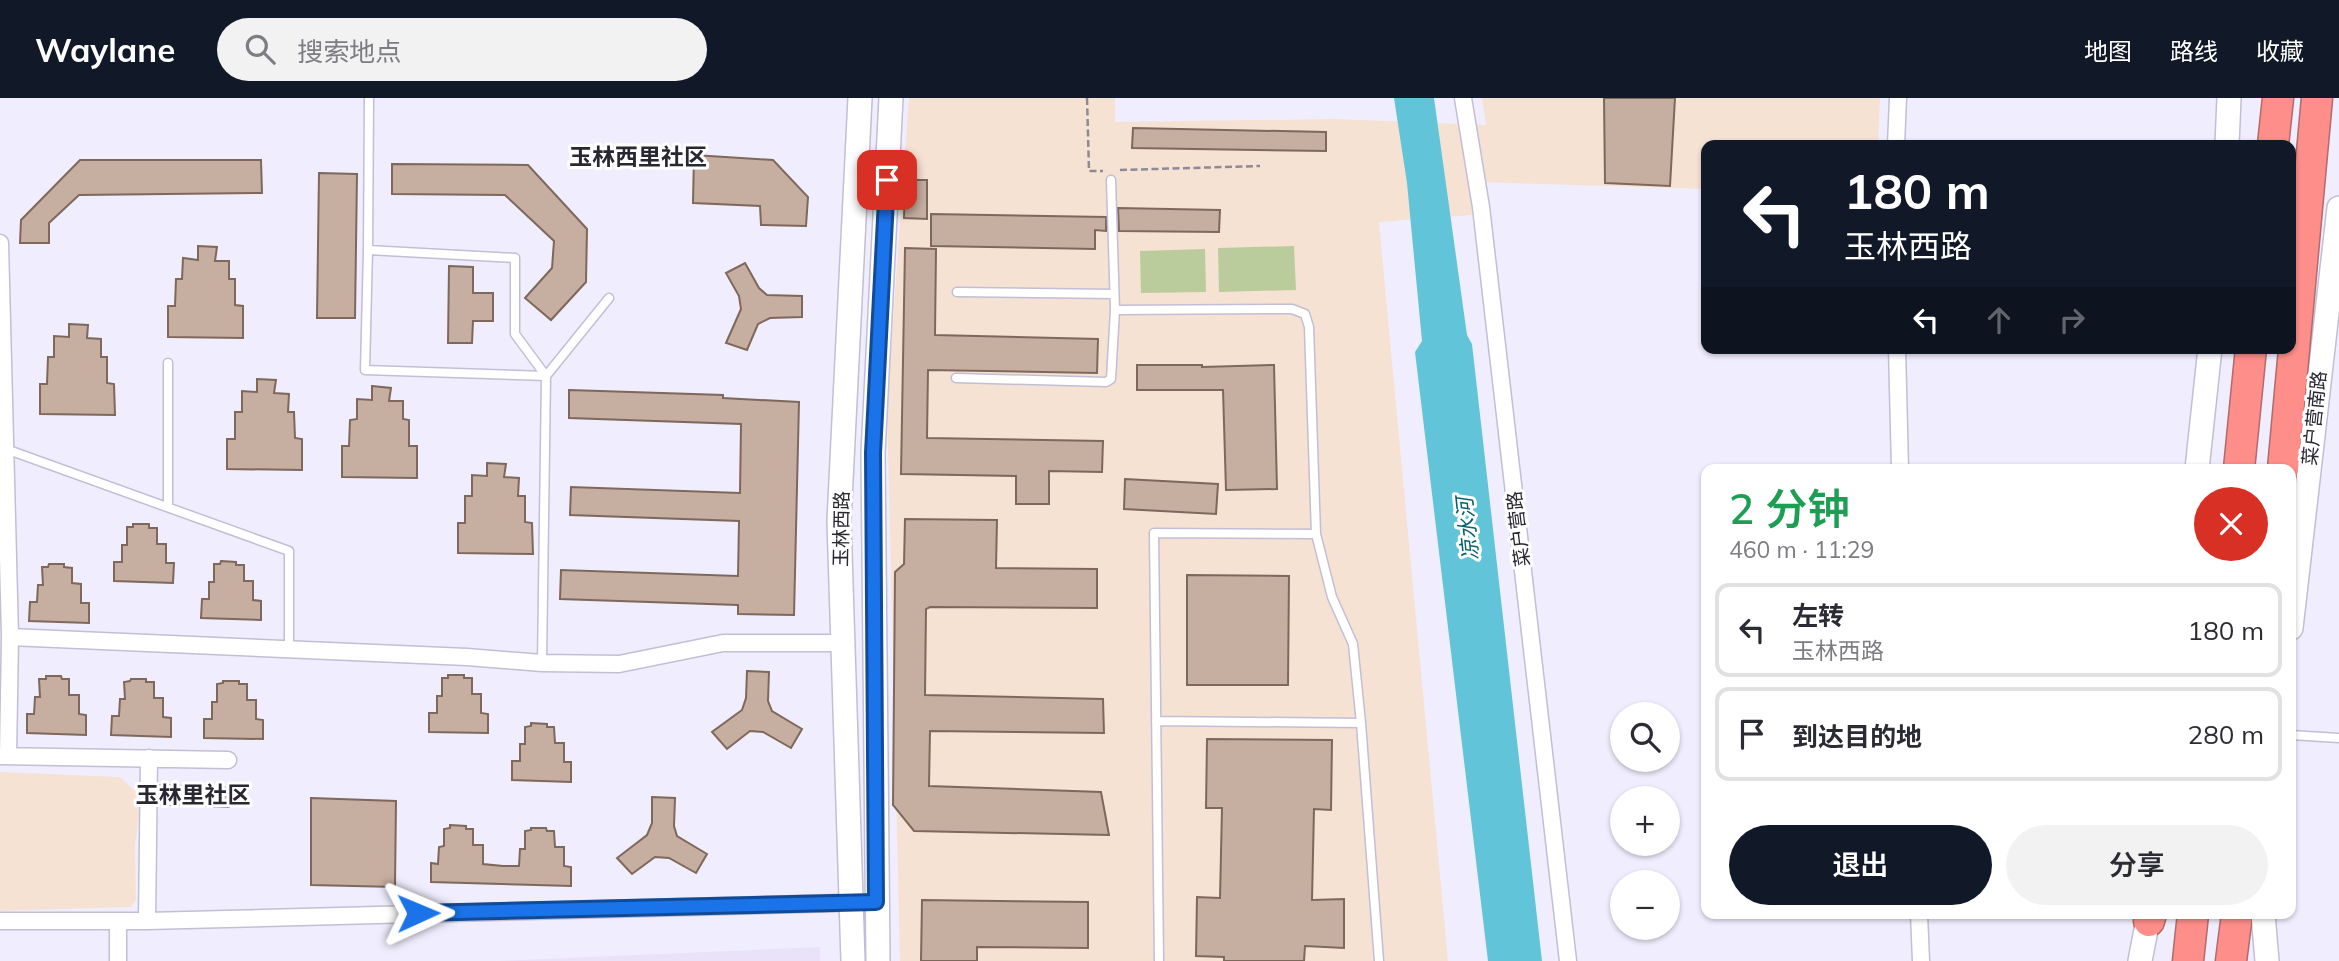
<!DOCTYPE html>
<html lang="zh">
<meta charset="utf-8">
<style>
:root{--surface:#fff;--page:#f2f2f3;--text:#2b2b33;--muted:#7c7c81;--line:#e1e1e2;--accent:#111827}
body{margin:0;font-family:Mulish,"Noto Sans SC",sans-serif;background:var(--page);color:var(--text);height:100vh;display:flex;flex-direction:column;font-size:26px;white-space:nowrap}
*{box-sizing:border-box;margin:0}
p{font-size:23px;color:var(--muted)}
.icon{flex:none;width:38px;height:38px;fill:none;stroke:currentColor;stroke-width:2;stroke-linecap:round;stroke-linejoin:round}
.map{position:relative;flex:1;overflow:hidden}
.drawer{position:absolute;left:1701px;top:366px;width:595px;height:455px;display:flex;flex-direction:column;background:var(--surface);border-radius:14px;box-shadow:0 2px 5px #0004}
.drawer>*{flex:none}
.banner{position:absolute;left:1701px;top:42px;width:595px;height:214px;border-radius:14px;box-shadow:0 2px 5px #0004;background:#111827;color:#fff;overflow:hidden}
.tools{position:absolute;left:1610px;top:604px;display:grid;gap:14px}
.tools a{display:grid;place-items:center;width:70px;height:70px;border-radius:50%;background:var(--surface);box-shadow:0 2px 5px #0004;font-size:35px}
.pin{position:absolute;display:grid;place-items:center;width:60px;height:60px;color:#fff;margin:-30px;border-radius:14px;box-shadow:0 4px 10px #0006}
.me{position:absolute;width:77px;margin:-38px;rotate:89deg;stroke-linejoin:round;filter:drop-shadow(0 0 5px #0008)}
.turn{display:flex;align-items:center;gap:24px;height:147px;padding:0 28px;font-size:32px}
.turn .icon{width:91px;height:91px;stroke-width:2.5}
.turn b{display:block;font-size:49px;line-height:60px}
.lanes{display:flex;align-items:center;height:66px;padding:0 28px;background:#0003;justify-content:center;gap:35px;direction:ltr}
.lanes .off{opacity:.35}
.round{display:grid;place-items:center;flex:none;width:74px;height:74px;border-radius:37px;background:var(--page)}
.summary{display:flex;align-items:center;justify-content:space-between;height:119px;padding:0 28px}
h1{font-size:42px;font-weight:600;line-height:52px;color:#1e9e55}
.cta{display:flex;gap:14px;margin-top:auto;padding:14px 28px}
.cta a{flex:1;height:80px;border-radius:42px;background:var(--accent);color:#fff;font-size:28px;font-weight:600;line-height:80px;text-align:center}
.cta a+a{background:var(--page);color:var(--text)}
ul{padding:0;list-style:none}
li{display:flex;align-items:center;gap:21px;height:94px;margin:0 14px 10px;padding:0 14px;border:4px solid var(--line);border-radius:14px}
li div{flex:1}
li b{display:block;font-size:26px}
li em{font-style:normal}
header{display:flex;align-items:center;gap:42px;box-sizing:border-box;height:98px;padding:0 35px;background:var(--accent);color:#fff}
header strong{font-size:33px}
nav{display:flex;gap:38px;margin-inline-start:auto;font-size:24px}
.search{width:490px;height:63px;background:var(--page);display:flex;align-items:center;gap:18px;box-sizing:border-box;padding:0 24px;border-radius:38px;color:var(--muted);font-size:26px}
.map>svg:first-child{display:block}
.education{fill:#f6e2d3}
.medical{fill:#eae2f8}
.green{fill:#bbcc9c}
.water{fill:#61c4d9}
.building{fill:#c6aea0;stroke:#7e685b;stroke-width:2}
.lines{fill:none;stroke-linecap:round;stroke-linejoin:round}
.lane-casing{stroke:#c2bed6;stroke-width:11}
.street-casing{stroke:#c2bed6;stroke-width:19}
.secondary-casing{stroke:#c2bed6;stroke-width:26}
.highway-casing{stroke:#b36a6a;stroke-width:33}
.path{stroke:#8c8a97;stroke-width:2.5;stroke-dasharray:7 3.5;stroke-linecap:butt}
.lane{stroke:#fff;stroke-width:8}
.street{stroke:#fff;stroke-width:16}
.secondary{stroke:#fff;stroke-width:23}
.highway{stroke:#fd8e89;stroke-width:30}
.route-casing{stroke:#114b97;stroke-width:18}
.route{stroke:#1a73e8;stroke-width:12}
.labels{text-anchor:middle;dominant-baseline:central;stroke-width:6;stroke-linejoin:round;paint-order:stroke}
.street-label{font-size:19px;fill:#292731;stroke:#fefefe}
.water-label{font-size:21px;font-style:italic;fill:#045e6c;stroke:#fefefe}
.quarter-label{font-size:23px;font-weight:bold;fill:#292731;stroke:#fefefe}
</style>
<header>
<strong>Waylane</strong>
<div class="search"><svg class="icon" aria-label="search" viewBox="0 0 24 24"><circle cx="10" cy="10" r="6"/><path d="M15 15l6 6"/></svg>搜索地点</div>
<nav><a>地图</a><a>路线</a><a>收藏</a></nav>
</header>
<div class="map">
<svg width="2339" height="863" viewBox="0 0 2339 863">
<rect width="100%" height="100%" fill="#f0eefe"/>
<path class="education" d="M909,0H1115V24L1335,21L1486,27L1482,0H1880L1878,47H1706V91L1474,84L1472,117L1379,124L1448,863H900L887,307Z
M0,674L120,679L137,695L139,717L135,747L136,802L131,809L0,813Z"/>
<path class="medical" d="M820,849V863H497Z"/>
<path class="green" d="M1294,148L1296,192L1219,194L1218,150Z
M1205,151L1206,194L1141,195L1140,153Z"/>
<path class="water" d="M1394,0H1434L1467,237L1472,246L1542,863H1488L1415,254L1422,243L1407,85Z"/>
<path class="building" d="M1604,0H1675L1670,88L1605,85Z
M1133,30L1326,34V53L1132,50Z
M694,57L773,62L808,99L806,128L761,127L760,108L693,105Z
M80,62H261L262,95L79,97L49,125V145H20L21,122Z
M392,66L528,67L587,131L586,184L551,222L525,200L552,170L554,143L505,97L392,96Z
M319,75L357,76L355,220H317Z
M905,82H927V121L904,120Z
M1118,110L1220,112L1219,134L1119,133Z
M931,116L1106,119V133L1095,132V151L931,148Z
M198,148L217,149L215,163H229V181H235V207L243,208V240L168,239V208H175L176,181H182L183,160L198,162Z
M905,150L936,151L935,237L1098,241L1097,275L928,272L927,340L1103,343L1102,374L1049,373V406H1016V378L901,376Z
M745,165L759,190L767,197L802,198V219L770,220L758,226L747,252L726,245L741,211L739,198L726,175Z
M449,168L473,169V195H493V223H473L472,245H448Z
M69,226L88,227L87,240L101,241V259H107V285L114,286L115,317L40,316V286H47L48,259H54V238L69,239Z
M1137,267H1202V269L1274,267L1277,391L1226,392L1223,292H1137Z
M257,281L276,282L274,295L289,296L288,314H294L295,340L302,341V372L227,371V341H235V314H242V293L257,294Z
M372,288L391,290L389,303H403V321L409,322V348H417V380L342,379V348H349L350,322L357,321V301L372,302Z
M569,292L723,297V300L799,304L794,517L738,516V507L560,501L561,472L738,478L739,423L570,417L571,389L740,395L741,326L569,320Z
M487,365L506,366L504,379L519,380L518,398H525V424L532,425L533,456L458,455V425H465V398H472V377L487,378Z
M1125,381L1218,386L1216,416L1124,411Z
M905,421L997,422L996,470L1097,471V510L930,509L926,511L925,597L1103,601L1104,635L930,633L929,688L1101,694L1109,737L914,733L893,707L895,474L904,466Z
M133,426H149V430H157V446H166V465H174L173,485L114,483V464H122V447H127V429H133Z
M221,463L236,464V467H244V483H253V502L261,503V522L201,520L202,501H209V484H214V466H220Z
M49,466H64V469L72,470V485L81,486V505H89V525L29,523L30,504H37L38,487H43L42,469H48Z
M1187,477L1289,478L1288,587H1187Z
M747,573L769,574L768,603L772,613L802,631L791,650L763,634L750,633L727,651L712,634L742,612L746,600Z
M448,577H464V580H472V596H481V615L488,616V635L429,634V615H437V598H442V580H448Z
M46,578H61L62,581H69V597H79V616L86,617V637L27,635V616H34L35,599H40L39,581H46Z
M131,581H146V584H154V600H163V619L171,620V639L111,637L112,618H119L120,601H125L124,584L130,583Z
M223,583H239V586H247V602H256V621L263,622V641L204,640V621H212V604H217V586L223,585Z
M531,625L547,626V629H554L555,645H564V664H571V684L512,682V663H520V646H525V629L531,628Z
M1207,641L1332,642L1331,712L1314,711L1312,802L1344,801V850L1305,848L1304,863H1224V859L1196,858L1197,799L1220,800L1222,710H1206Z
M159,687L229,690V709L159,706Z
M652,699L675,700L674,728L677,738L707,756L696,775L669,760L655,759L632,776L617,760L647,737L652,725Z
M311,700L396,703L395,789L311,787Z
M450,727L466,728V731H473V747H483V766L503,768H519L520,751H525V733L531,732V730H546L547,733H554L555,749H564V768L571,769V788L431,784V765L438,766L439,749L444,748V731L450,730Z
M922,802L1088,804V850L977,849V863H921Z"/>
<g class="lines">
<g class="lane-casing">
<path id="lane" d="M369,0L368,152L515,160V236L546,278
M368,152L365,272L546,278
M957,194L1114,196
M1115,212L1292,211L1305,216L1309,229L1316,436L1332,499L1353,546L1361,625L1379,863
M956,280L1106,284L1111,281L1115,212L1111,82
M3,350L289,453V551
M168,409V265
M542,565L546,278L609,200
M1156,623L1361,625
M2291,637L2339,640
M1159,863L1154,435L1316,436"/>
</g>
<g class="street-casing">
<path id="street" d="M1463,0L1481,109L1568,863
M1896,47L1898,0
M0,145L10,539L8,658
M1897,250L1900,371
M10,539L467,559L542,565L619,566L723,545H842
M0,658L228,662
M1919,816L1921,863
M0,823H147L876,804
M118,823V863
M147,823L149,660"/>
</g>
<g class="secondary-casing">
<path id="secondary" d="M2227,47L2229,0
M2197,371L2210,250
M2291,530L2339,110
M2263,816L2267,863
M853,863L839,423L860,0
M878,863L873,355L891,0
M2140,863L2149,816"/>
</g>
<g class="highway-casing">
<path id="highway" d="M2273,47L2278,0
M2239,371L2251,250
M2283,371L2317,0
M2149,823L2151,816
M2188,863L2193,816
M2231,863L2237,816"/>
</g>
<path class="path" d="M1087,0L1089,73H1103
M1120,72L1260,68"/>
<use href="#lane" class="lane"/>
<use href="#street" class="street"/>
<use href="#secondary" class="secondary"/>
<use href="#highway" class="highway"/>
</g>
<g class="lines">
<g class="route-casing">
<path id="route" d="M418,815L876,804L873,355L887,82"/>
</g>
<use href="#route" class="route"/>
</g>
<g class="labels">
<g class="street-label">
<text transform="translate(2314 320) rotate(-84)">菜户营南路</text>
<text transform="translate(841 431) rotate(-89)">玉林西路</text>
<text transform="translate(1518 431) rotate(-97)">菜户营路</text>
</g>
<g class="water-label">
<text transform="translate(1467 431) rotate(-96)">凉水河</text>
</g>
<g class="quarter-label">
<text x="638" y="58">玉林西里社区</text>
<text x="193" y="696">玉林里社区</text>
</g>
</g>
</svg>
<div class="tools">
<a><svg class="icon" aria-label="search" viewBox="0 0 24 24"><circle cx="10" cy="10" r="6"/><path d="M15 15l6 6"/></svg></a>
<a>+</a>
<a>−</a>
</div>
<div class="pin" style="left:887px;top:82px;background:#d93025"><svg class="icon" aria-label="arrive" viewBox="0 0 24 24"><path d="M6 21V4h12l-3 4 3 4H6"/></svg></div>
<svg class="me" style="left:418px;top:815px" viewBox="-20 -20 40 40"><path d="M0-17L14 15 0 8-14 15z" fill="#1a73e8" stroke="#fff" stroke-width="4"/></svg>
<div class="banner">
<div class="turn"><svg class="icon" aria-label="left" viewBox="0 0 24 24"><path d="M17 20v-9H6M10 6l-5 5 5 5"/></svg><div><b>180 m</b>玉林西路</div></div>
<div class="lanes"><svg class="icon" aria-label="left" viewBox="0 0 24 24"><path d="M17 20v-9H6M10 6l-5 5 5 5"/></svg><svg class="icon off" aria-label="ahead" viewBox="0 0 24 24"><path d="M12 20V5M6 11l6-6 6 6"/></svg><svg class="icon off" aria-label="right" viewBox="0 0 24 24"><path d="M7 20v-9h11M14 6l5 5-5 5"/></svg></div>
</div>
<section class="drawer">
<div class="summary"><div><h1>2 分钟</h1><p>460 m · 11:29</p></div><a class="round" style="background:#d93025;color:#fff"><svg class="icon" aria-label="close" viewBox="0 0 24 24"><path d="M6 6l12 12M18 6L6 18"/></svg></a></div>
<ul>
<li><svg class="icon" aria-label="left" viewBox="0 0 24 24"><path d="M17 20v-9H6M10 6l-5 5 5 5"/></svg><div><b>左转</b><p>玉林西路</p></div><em>180 m</em></li>
<li><svg class="icon" aria-label="arrive" viewBox="0 0 24 24"><path d="M6 21V4h12l-3 4 3 4H6"/></svg><div><b>到达目的地</b></div><em>280 m</em></li>
</ul>
<div class="cta"><a>退出</a><a>分享</a></div>
</section>
</div>
